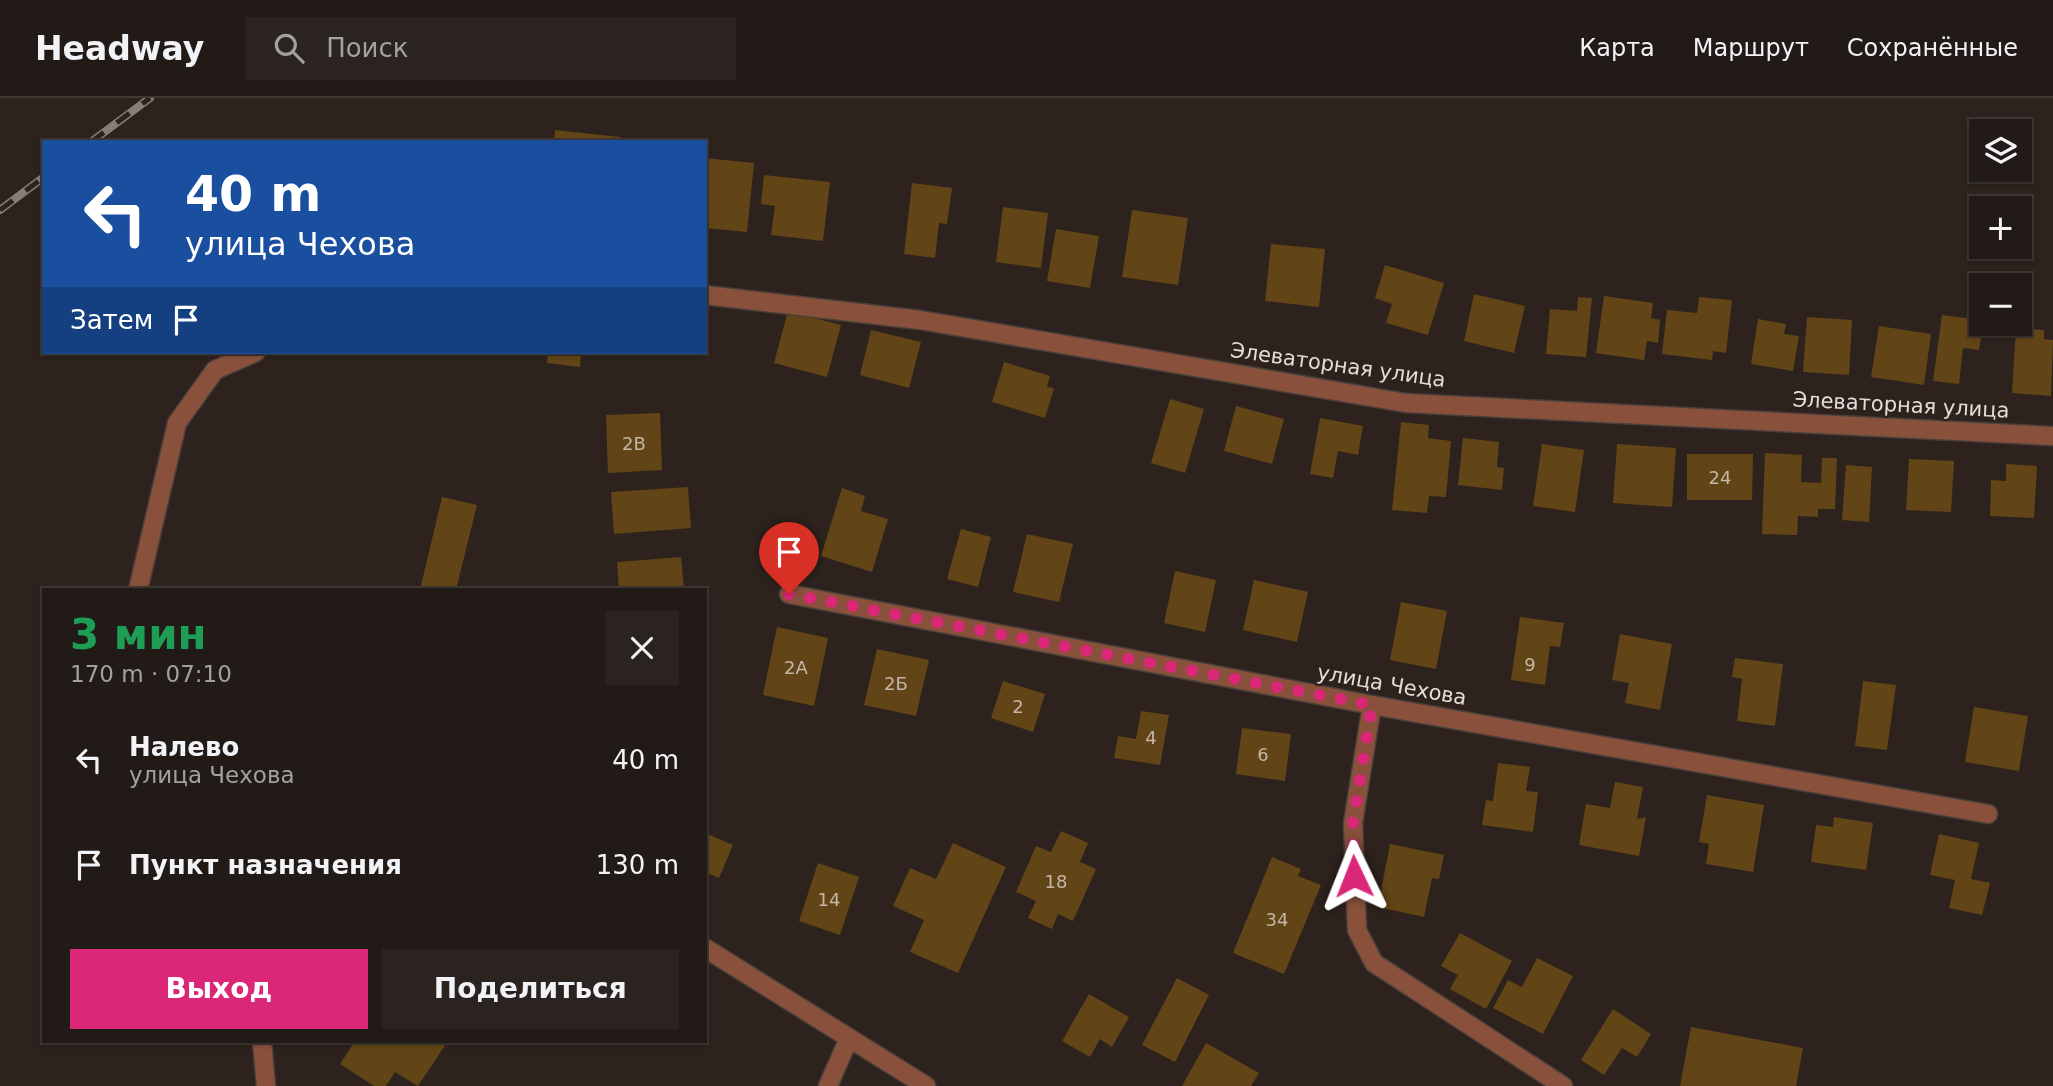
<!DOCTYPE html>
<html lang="ru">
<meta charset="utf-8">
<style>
:root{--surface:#221a16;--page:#2a231f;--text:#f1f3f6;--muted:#a2a1a1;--line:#3f3835;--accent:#db2777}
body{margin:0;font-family:"DejaVu Sans",sans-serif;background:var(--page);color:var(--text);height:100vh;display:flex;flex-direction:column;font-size:26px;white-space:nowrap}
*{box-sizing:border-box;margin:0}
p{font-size:23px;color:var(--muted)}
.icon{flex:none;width:38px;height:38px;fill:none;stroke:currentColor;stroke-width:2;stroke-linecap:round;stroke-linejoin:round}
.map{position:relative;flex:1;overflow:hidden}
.sheet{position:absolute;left:42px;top:490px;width:665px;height:455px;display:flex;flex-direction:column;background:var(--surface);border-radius:0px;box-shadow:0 2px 5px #0004,0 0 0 2px var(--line)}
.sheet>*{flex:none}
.top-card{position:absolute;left:42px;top:42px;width:665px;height:214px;border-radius:0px;box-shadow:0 2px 5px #0004,0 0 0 2px var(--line);background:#1a4fa0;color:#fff;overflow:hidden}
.fabs{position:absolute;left:1969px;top:21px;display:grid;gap:14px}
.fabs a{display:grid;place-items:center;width:63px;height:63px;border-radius:0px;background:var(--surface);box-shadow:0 2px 5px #0004,0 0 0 2px var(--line);font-size:35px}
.pin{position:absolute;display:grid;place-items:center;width:60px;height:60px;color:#fff;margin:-72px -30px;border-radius:50% 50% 50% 0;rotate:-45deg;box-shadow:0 0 7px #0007}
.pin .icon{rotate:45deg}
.me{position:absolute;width:77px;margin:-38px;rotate:358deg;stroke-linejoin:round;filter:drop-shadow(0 0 5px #0008)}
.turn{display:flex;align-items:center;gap:24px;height:147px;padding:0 28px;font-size:32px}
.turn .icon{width:91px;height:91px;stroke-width:2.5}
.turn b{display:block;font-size:49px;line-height:60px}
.then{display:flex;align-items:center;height:66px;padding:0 28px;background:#0003;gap:14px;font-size:26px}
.round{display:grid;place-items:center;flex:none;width:74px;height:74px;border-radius:0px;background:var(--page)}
.head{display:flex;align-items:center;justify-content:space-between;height:119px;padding:0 28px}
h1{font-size:42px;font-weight:800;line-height:52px;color:#1e9e55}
.cta{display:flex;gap:14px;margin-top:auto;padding:14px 28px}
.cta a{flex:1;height:80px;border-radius:0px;background:var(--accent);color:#fff;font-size:28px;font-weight:800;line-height:80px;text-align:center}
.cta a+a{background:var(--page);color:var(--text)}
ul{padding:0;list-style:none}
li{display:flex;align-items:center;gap:21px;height:105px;padding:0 28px}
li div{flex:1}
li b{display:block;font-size:26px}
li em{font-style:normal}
header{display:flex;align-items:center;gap:42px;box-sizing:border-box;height:98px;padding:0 35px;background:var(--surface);border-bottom:2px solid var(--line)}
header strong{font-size:33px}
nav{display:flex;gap:38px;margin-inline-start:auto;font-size:24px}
.search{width:490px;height:63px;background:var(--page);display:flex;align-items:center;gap:18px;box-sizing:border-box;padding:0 24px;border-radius:0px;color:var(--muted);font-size:26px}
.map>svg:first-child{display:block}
.building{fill:#624516}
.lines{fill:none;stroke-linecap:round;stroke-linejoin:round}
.minor-casing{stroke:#4a403b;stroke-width:21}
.minor{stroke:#89513c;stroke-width:18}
.rail-casing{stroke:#867c78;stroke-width:8}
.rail{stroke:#2d221d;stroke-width:5;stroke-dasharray:16;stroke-linecap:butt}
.route{stroke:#db2777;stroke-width:12;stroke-dasharray:0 21.6}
.labels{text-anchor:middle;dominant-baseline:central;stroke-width:5;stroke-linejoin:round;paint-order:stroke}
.number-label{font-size:18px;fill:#c4b6a8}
.street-label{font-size:21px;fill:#e4dcd8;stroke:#2d221d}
</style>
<header>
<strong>Headway</strong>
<div class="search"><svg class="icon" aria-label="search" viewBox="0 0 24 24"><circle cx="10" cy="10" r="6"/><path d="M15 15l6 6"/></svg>Поиск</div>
<nav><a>Карта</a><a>Маршрут</a><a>Сохранённые</a></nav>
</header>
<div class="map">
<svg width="2053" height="988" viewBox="0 0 2053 988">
<rect width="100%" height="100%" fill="#2d221d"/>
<path class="building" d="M555,32L620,39V44H554Z
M705,60L754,65L747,134L705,130Z
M764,77L830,84L823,143L771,137L775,108L761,106Z
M912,85L952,90L947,126L939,125L935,160L904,156Z
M1003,109L1048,115L1041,170L996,164Z
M1132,112L1188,120L1178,187L1122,179Z
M1056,131L1099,138L1090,190L1047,183Z
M1271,146L1325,151L1319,209L1265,203Z
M1385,167L1444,185L1428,237L1386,225L1392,206L1375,200Z
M1474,196L1525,208L1514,255L1464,243Z
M1604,198L1653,205L1651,220L1660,222L1658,245L1647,243L1644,262L1596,255Z
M1578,199L1592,200L1586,259L1546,256L1550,211L1577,213Z
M1699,199L1732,202L1726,255L1713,253L1712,262L1662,256L1667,212L1697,215Z
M788,213L841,227L827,279L774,265Z
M1942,217L1981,222V226H1983L1979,252L1963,250L1959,286L1933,283Z
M1807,219L1852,222L1849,277L1803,274Z
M1758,221L1786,226L1784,236L1799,238L1793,273L1751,266Z
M1879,228L1931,236L1924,287L1871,279Z
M2016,230L2044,232V241L2053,242L2051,298L2012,295Z
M871,232L921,244L909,290L860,277Z
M548,254H581L580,269L547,265Z
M1004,264L1050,278L1047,289L1054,290L1045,320L992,304Z
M1170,301L1204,311L1185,375L1151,365Z
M1236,308L1284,321L1272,366L1224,353Z
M660,315L662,372L608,375L606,317Z
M1320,320L1363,328L1358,357L1338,353L1333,380L1310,376Z
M1401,324L1429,327L1428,340L1451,343L1446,399L1429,398L1427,415L1392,412Z
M1463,340L1499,344L1497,369L1504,370L1502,392L1458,387Z
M1542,346L1584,352L1575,414L1533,408Z
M1617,346L1676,350L1672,409L1613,405Z
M1765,355L1802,357L1801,384L1821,385L1822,360H1837L1835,411H1818V419L1798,418L1797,437L1762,436Z
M1687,356H1753L1752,402H1687Z
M1909,361L1954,363L1951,414L1906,412Z
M2006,366L2037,368L2034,420L1990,418L1991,382L2006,383Z
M1846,367L1872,369L1869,424L1842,422Z
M688,389L691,430L614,436L611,394Z
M842,390L865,398L861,413L888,421L872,474L821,458Z
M442,399L477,407L456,492H420Z
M961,431L991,439L978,489L947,481Z
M1027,436L1073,446L1059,504L1013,494Z
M681,459L684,492H619L617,464Z
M1175,473L1216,482L1205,534L1164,525Z
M1254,482L1308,494L1297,544L1243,532Z
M1401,504L1447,513L1436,571L1390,562Z
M1520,519L1564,525L1560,549L1550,548L1545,587L1511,582Z
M777,529L828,540L814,608L763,597Z
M1620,536L1672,546L1660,612L1625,605L1629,585L1612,582Z
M877,551L929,562L916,618L864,607Z
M1735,560L1783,566L1775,628L1737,623L1742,581L1732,579Z
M1003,583L1045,596L1033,634L991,620Z
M1863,583L1896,587L1887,652L1855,648Z
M1974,609L2028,618L2019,673L1965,664Z
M1141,613L1169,617L1160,667L1114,660L1118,638L1136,641Z
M1242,630L1291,636L1285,683L1236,676Z
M1498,665L1530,669L1526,693L1538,694L1533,734L1482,727L1486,702L1493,703Z
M1615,684L1643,689L1637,721L1646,719L1639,758L1579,747L1586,706L1610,710Z
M1707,697L1764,707L1753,774L1706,766L1709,746L1699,744Z
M1834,719L1873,725L1866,772L1811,764L1816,727L1833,729Z
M1061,733L1088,745L1080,764L1096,771L1073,823L1058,816L1052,831L1028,820L1036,803L1016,794L1036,748L1051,754Z
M705,735L733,747L719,780L705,774Z
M1939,736L1979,745L1971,781L1990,785L1982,817L1949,810L1955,782L1930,777Z
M953,745L1006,769L958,875L910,854L924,822L893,808L910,770L936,781Z
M1390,746L1444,757L1439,781L1432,780L1424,819L1378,809Z
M1272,759L1301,771L1298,778L1321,787L1284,876L1233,855Z
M818,765L859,779L840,837L799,823Z
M1460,835L1512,863L1486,911L1450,891L1458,877L1441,868Z
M1537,860L1573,878L1543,936L1493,910L1508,882L1522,889Z
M1177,880L1209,897L1175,964L1142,947Z
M1089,896L1129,919L1112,949L1100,941L1090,959L1062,943Z
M1613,911L1651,936L1637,959L1622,950L1604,977L1581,962Z
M1691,929L1803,950L1796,988H1680Z
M355,943H448L418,988L395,974L386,988H374L340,966Z
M1206,945L1259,975L1251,988H1182Z"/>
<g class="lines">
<g class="minor-casing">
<path id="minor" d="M705,197L920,222L1406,305L2053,338
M138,492L177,325L215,272L256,254
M789,496L1372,607L1988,716
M1372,607L1353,725L1357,832L1374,865L1563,988
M705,850L926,988
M262,943L266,988
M828,988L849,940"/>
</g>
<use href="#minor" class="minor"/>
<g class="rail-casing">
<path id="rail" d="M91,44L150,0
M0,112L44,79"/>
</g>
<use href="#rail" class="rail"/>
</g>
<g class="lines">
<path class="route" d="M789,496L1372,607L1353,725L1354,778"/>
</g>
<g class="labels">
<g class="number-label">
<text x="634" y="345">2В</text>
<text x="1720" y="379">24</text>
<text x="1530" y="566">9</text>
<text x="796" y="569">2А</text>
<text x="896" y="585">2Б</text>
<text x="1018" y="608">2</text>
<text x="1151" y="639">4</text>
<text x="1263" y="656">6</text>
<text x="1056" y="783">18</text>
<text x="829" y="801">14</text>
<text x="1277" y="821">34</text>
</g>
<g class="street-label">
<text transform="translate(1338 267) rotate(8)">Элеваторная улица</text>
<text transform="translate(1901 307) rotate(3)">Элеваторная улица</text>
<text transform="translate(1392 587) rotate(10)">улица Чехова</text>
</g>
</g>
</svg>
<div class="fabs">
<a><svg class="icon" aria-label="layers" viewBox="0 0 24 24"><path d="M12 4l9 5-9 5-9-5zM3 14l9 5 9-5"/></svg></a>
<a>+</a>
<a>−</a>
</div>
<div class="pin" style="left:789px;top:496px;background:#d93025"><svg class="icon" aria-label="arrive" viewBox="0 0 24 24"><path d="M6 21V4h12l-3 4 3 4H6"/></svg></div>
<svg class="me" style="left:1354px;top:778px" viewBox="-20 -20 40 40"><path d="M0-17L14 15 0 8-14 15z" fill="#db2777" stroke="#fff" stroke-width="4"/></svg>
<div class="top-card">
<div class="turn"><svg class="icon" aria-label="left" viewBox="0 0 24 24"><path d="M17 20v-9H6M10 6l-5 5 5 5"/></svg><div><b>40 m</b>улица Чехова</div></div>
<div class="then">Затем<svg class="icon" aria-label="arrive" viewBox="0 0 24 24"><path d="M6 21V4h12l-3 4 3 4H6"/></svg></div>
</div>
<section class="sheet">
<div class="head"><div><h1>3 мин</h1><p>170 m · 07:10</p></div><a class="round"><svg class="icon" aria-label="close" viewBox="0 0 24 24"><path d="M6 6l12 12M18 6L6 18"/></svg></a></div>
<ul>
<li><svg class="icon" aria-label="left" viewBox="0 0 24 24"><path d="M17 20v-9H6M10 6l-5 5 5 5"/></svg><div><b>Налево</b><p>улица Чехова</p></div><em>40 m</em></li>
<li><svg class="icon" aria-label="arrive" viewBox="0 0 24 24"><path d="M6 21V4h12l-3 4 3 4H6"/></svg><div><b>Пункт назначения</b></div><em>130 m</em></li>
</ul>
<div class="cta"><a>Выход</a><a>Поделиться</a></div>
</section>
</div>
